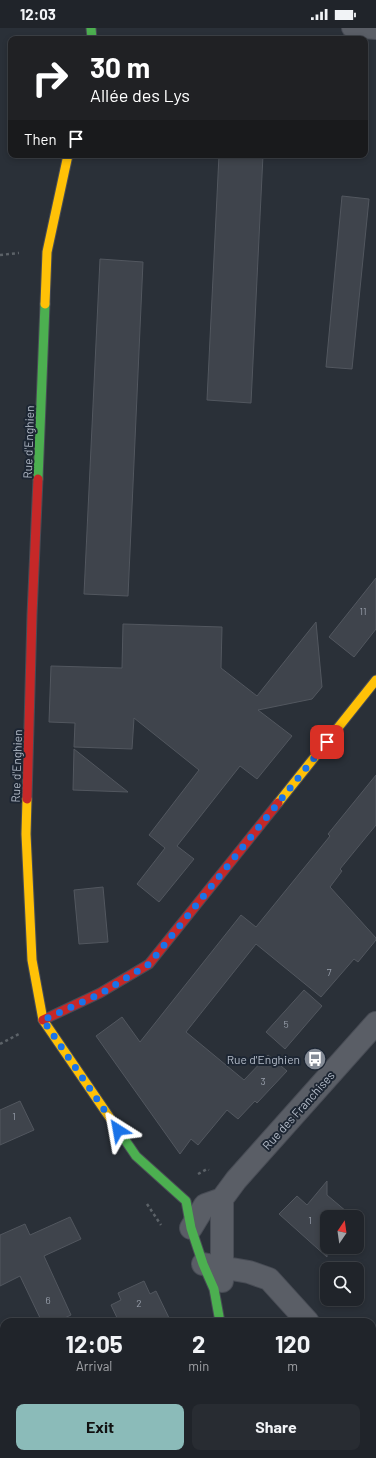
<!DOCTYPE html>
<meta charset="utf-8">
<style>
:root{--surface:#20242a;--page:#282c32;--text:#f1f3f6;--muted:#a2a4a8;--line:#3d4147;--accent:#8bbbb9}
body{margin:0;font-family:Barlow,sans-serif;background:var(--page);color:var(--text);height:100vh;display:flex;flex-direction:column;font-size:15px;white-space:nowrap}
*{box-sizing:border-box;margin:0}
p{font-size:13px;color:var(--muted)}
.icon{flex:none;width:22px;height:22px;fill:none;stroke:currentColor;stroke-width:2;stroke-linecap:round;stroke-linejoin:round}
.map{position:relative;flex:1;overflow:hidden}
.drawer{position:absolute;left:0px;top:1290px;width:376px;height:140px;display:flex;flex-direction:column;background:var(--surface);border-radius:12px 12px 0 0;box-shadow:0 2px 6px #0003,0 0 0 1px var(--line)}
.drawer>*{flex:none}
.hud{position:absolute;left:8px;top:8px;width:360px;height:122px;border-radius:8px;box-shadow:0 2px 6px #0003,0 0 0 1px var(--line);background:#202124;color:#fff;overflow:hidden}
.needle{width:26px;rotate:13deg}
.tools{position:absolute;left:320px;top:1182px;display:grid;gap:8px}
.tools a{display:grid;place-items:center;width:44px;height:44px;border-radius:8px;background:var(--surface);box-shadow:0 2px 6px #0003,0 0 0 1px var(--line);font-size:20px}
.pin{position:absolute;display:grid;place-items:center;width:34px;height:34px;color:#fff;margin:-17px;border-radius:8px;box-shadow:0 2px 6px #0006}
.me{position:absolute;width:44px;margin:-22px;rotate:326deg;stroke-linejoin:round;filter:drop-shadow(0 0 3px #0008)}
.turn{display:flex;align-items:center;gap:14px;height:84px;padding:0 16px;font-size:18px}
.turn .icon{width:52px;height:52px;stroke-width:2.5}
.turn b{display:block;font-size:28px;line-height:34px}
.then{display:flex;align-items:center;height:38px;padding:0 16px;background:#0003;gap:8px;font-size:15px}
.eta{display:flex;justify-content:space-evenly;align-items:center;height:68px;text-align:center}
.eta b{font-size:24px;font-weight:700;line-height:28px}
.button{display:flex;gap:8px;margin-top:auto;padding:8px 16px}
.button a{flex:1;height:46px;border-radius:8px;background:var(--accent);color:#111;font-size:16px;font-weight:700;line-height:46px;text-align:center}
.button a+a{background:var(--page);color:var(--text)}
.status{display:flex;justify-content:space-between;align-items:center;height:28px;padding:0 20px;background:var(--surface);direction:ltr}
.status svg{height:11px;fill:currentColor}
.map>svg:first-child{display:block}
.building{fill:#3f444c;stroke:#52575f}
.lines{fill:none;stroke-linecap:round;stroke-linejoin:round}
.lane-casing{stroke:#484c55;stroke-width:20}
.street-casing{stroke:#484c55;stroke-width:24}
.fast-casing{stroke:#484c55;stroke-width:11}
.slow-casing{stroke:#484c55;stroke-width:11}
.jam-casing{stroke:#484c55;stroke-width:11}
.path{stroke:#5c6268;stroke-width:2.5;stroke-dasharray:3 3;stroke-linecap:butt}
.lane{stroke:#5a5e66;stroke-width:18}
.street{stroke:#5a5e66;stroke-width:22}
.fast{stroke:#4caf50;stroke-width:9}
.slow{stroke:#ffc107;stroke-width:9}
.jam{stroke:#c62828;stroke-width:9}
.route{stroke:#1a73e8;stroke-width:7;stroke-dasharray:0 12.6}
.labels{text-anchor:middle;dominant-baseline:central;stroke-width:4;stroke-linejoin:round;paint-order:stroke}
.number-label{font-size:10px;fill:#979eaa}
.street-label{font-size:12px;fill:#b4bcc9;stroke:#1d2633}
.poi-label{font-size:12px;fill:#b4bcc9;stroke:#1d2633;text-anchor:end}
</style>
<div class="status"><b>12:03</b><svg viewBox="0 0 49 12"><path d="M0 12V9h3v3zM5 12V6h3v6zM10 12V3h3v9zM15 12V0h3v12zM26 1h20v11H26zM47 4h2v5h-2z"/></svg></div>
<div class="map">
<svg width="376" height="1430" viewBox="0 0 376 1430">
<rect width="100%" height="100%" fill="#2a3038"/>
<path class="building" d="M219,127H263L251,375L207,372Z
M342,168L369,171L352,341L326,339Z
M100,231L143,234L128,568L84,566Z
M376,550V601L354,629L329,609Z
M316,594L322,659L312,671L258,682L292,708L257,751L240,738L177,818L194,831L159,874L137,856L165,820L149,807L199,742L134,690L132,721L74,719L75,695L49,694L51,638L122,640L123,596L222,599L221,640L257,668Z
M74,721L128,764L73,762Z
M376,747V797L340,841L342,843L330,859L376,910V912L358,934L354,931L321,969L256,916L186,1004L244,1052L268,1027L287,1043L257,1075L255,1073L238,1091L227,1082L198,1117L191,1111L180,1126L96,1008L122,989L140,1014L241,887L256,899L330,808L328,806Z
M103,859L108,914L79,916L74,862Z
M304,962L322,978L285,1021L266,1004Z
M20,1073L34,1102L0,1117V1082Z
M327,1153V1167L353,1189H327V1229L279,1186L297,1168L307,1177Z
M70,1189L81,1211L44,1228L71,1287L56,1294H42L20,1248L0,1258V1207L25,1196L30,1207Z
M144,1253L150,1266L156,1263L171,1294H119L111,1277L121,1272L118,1265Z"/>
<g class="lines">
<g class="lane-casing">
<path id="lane" d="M351,0L376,2"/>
</g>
<g class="street-casing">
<path id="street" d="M191,1200L205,1177L222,1171L236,1152L376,995
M203,1236L249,1244L269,1251L308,1294
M222,1253V1171
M372,1362L376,1367
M0,1418L4,1416"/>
</g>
<g class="fast-casing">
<path id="fast" d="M91,0L92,11
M38,451L45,276
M112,1093L136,1128L186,1173L191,1200L203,1236L214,1261L220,1294"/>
</g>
<g class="slow-casing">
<path id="slow" d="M45,276L47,224L68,127
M27,771L26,806L32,932L43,992L112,1093
M278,775L376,652"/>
</g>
<g class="jam-casing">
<path id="jam" d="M27,771L32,587L38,451
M43,992L100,965L149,936L278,775
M230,1426L231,1430"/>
</g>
<path class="path" d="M0,227L19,225
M0,1016L19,1006
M198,1146L207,1141L209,1142
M147,1176L161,1197"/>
<use href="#lane" class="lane"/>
<use href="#street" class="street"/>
<use href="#fast" class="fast"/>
<use href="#slow" class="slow"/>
<use href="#jam" class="jam"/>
</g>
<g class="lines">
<path class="route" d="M118,1102L43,992L100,966L149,936L327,714"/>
</g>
<defs>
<g id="bus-disc" transform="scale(1.15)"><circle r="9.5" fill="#848b96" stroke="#1d2633"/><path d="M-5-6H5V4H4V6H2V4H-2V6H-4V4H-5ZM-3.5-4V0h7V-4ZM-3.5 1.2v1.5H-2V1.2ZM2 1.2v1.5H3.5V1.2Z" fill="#fff"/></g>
</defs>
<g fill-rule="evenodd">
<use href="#bus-disc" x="315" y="1031"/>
</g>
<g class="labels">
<g class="number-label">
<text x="363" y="583">11</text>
<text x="329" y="944">7</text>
<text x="286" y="996">5</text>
<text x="263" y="1053">3</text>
<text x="14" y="1088">1</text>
<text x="310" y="1192">1</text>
<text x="48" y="1272">6</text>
<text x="139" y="1275">2</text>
</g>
<g class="street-label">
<text transform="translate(28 414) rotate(-88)">Rue d'Enghien</text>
<text transform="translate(16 738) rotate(-88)">Rue d'Enghien</text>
<text transform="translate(298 1082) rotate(-48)">Rue des Franchises</text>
</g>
<g class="poi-label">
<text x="300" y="1031">Rue d'Enghien</text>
</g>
</g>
</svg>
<div class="tools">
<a><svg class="needle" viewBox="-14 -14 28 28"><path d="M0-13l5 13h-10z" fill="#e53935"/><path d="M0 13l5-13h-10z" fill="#a2a4a8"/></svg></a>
<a><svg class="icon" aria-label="search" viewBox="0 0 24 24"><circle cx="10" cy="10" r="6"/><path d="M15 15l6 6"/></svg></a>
</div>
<div class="pin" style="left:327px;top:714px;background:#d93025"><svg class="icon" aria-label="arrive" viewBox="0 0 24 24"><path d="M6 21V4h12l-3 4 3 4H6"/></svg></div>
<svg class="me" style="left:118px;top:1102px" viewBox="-20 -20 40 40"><path d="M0-17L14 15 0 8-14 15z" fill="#1a73e8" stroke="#fff" stroke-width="4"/></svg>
<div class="hud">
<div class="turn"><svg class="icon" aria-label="right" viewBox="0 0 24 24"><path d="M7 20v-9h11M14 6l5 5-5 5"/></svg><div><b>30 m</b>Allée des Lys</div></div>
<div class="then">Then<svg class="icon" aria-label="arrive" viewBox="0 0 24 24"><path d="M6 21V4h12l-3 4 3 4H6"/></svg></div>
</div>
<section class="drawer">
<div class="eta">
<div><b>12:05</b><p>Arrival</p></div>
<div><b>2</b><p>min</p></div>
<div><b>120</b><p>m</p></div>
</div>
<div class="button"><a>Exit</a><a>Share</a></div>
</section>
</div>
